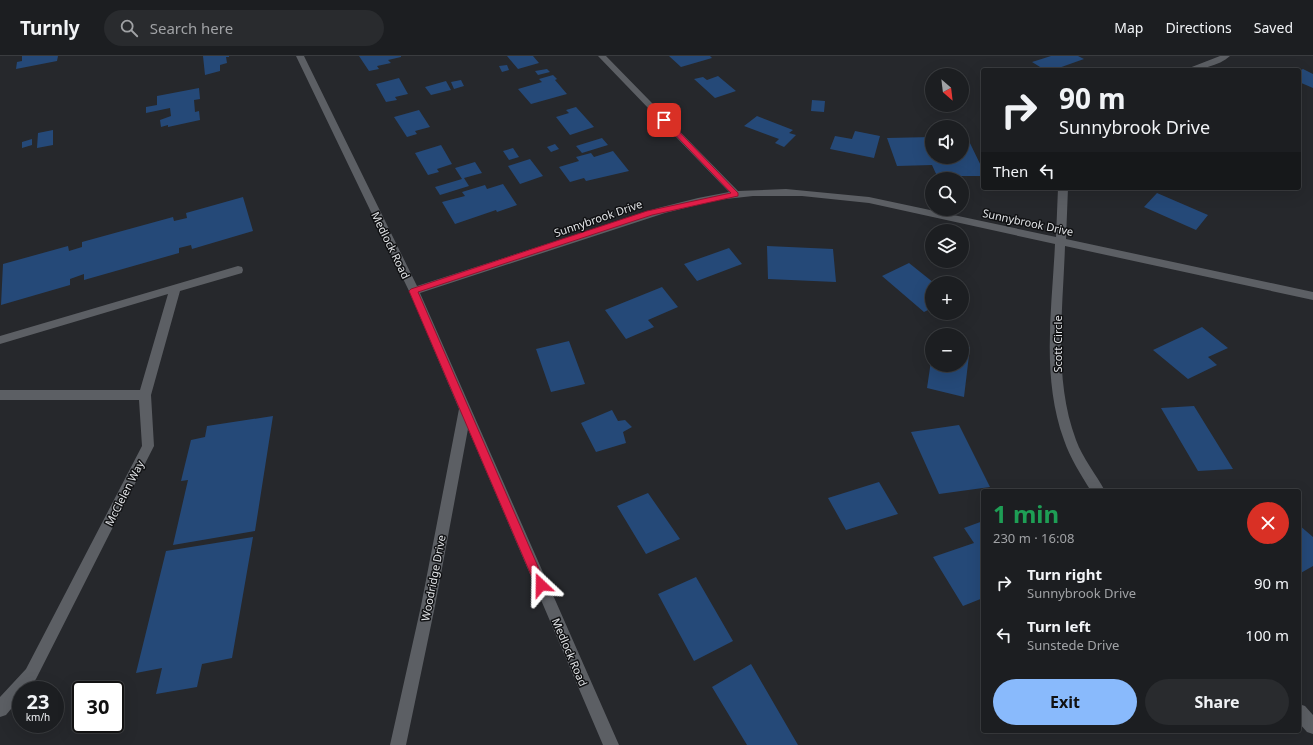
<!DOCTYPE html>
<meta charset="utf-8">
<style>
:root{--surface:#1c1e21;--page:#292b2e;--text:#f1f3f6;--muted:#a0a2a5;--line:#3a3c3f;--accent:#89bafc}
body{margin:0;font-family:"Noto Sans",sans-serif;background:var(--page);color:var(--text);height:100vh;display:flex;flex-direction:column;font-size:15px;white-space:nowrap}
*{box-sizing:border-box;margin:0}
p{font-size:13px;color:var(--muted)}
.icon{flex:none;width:22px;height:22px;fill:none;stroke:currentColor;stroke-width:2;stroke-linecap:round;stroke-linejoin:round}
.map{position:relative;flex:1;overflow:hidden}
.details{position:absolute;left:981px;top:433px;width:320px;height:244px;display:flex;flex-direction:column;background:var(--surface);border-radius:4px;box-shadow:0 4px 16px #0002,0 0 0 1px var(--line)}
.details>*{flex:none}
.hud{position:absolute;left:981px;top:12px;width:320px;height:122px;border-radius:4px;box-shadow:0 4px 16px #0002,0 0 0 1px var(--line);background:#1c1e21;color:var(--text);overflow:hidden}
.needle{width:26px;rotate:152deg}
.buttons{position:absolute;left:925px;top:12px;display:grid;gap:8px}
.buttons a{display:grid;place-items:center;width:44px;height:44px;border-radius:50%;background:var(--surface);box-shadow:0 4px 16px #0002,0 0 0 1px var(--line);font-size:20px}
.speed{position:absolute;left:12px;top:625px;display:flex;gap:8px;font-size:20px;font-weight:700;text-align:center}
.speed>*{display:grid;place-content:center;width:52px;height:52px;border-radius:50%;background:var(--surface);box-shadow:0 4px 16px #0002,0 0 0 1px var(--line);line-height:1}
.speed small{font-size:10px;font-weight:400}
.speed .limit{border:2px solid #111;border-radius:6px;background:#fff;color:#111}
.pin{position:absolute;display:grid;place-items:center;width:34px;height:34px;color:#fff;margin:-17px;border-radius:8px;box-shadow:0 2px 6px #0006}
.me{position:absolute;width:44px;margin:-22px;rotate:337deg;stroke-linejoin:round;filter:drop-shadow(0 0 3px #0008)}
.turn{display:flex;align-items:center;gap:14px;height:84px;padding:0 12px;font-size:18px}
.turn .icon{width:52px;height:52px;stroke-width:2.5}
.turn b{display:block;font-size:28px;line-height:34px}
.then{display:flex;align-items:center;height:38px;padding:0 12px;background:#0003;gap:8px;font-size:15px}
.round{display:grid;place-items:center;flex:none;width:42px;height:42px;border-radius:21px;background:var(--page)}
.overview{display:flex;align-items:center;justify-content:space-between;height:68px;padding:0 12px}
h1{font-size:24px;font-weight:700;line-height:30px;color:#1e9e55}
.primary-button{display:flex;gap:8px;margin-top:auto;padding:8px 12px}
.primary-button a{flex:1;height:46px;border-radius:24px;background:var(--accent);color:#111;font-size:16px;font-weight:700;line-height:46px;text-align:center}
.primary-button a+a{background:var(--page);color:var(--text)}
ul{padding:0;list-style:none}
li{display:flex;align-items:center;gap:12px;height:52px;padding:0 12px}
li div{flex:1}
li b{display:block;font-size:15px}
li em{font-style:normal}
header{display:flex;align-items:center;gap:24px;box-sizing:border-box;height:56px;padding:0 20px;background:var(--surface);border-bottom:1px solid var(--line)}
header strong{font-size:19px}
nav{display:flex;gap:22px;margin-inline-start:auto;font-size:14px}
.search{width:280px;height:36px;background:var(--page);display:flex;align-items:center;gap:10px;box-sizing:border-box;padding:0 14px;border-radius:22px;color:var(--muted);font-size:15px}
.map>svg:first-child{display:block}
.building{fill:#254978}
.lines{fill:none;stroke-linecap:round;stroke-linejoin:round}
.minor{fill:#5c5f64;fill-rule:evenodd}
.route{fill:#e11d48;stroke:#92132f}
.labels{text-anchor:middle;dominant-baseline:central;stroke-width:3;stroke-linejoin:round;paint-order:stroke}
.street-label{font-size:11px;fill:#e2e4e7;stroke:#101113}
</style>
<header>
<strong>Turnly</strong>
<div class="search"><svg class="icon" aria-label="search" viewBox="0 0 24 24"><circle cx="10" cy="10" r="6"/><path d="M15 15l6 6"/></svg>Search here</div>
<nav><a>Map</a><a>Directions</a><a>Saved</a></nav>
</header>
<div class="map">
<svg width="1313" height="689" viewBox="0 0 1313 689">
<rect width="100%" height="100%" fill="#26282c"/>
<path class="building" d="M22,0H58L57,5L16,13L17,6L22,5Z
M203,0H229V1H226L227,7L220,9V15L205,19Z
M359,0H401V1L388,4L391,7L377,10L379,13L369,15Z
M507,0H533L539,7L518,13Z
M669,0H710L712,2L681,11Z
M1051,0H1078L1084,3L1053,14H1045L1032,6Z
M507,9L509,14L502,16L499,10Z
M547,13L550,16L538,19L535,15Z
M1303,13L1313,18V32L1299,26V15Z
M553,19L557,23L555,24L567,38L531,48L518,33L542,26L539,23Z
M718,20L736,35L715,42L694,23L703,21L707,24Z
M399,22L408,38L395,41L397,44L386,46L376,28Z
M461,24L464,30L454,33L451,26Z
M446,25L451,34L431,39L425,31Z
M199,32L200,43L194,44L195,56L199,55L200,64L168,71V69L161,71L160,64L171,60L170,52L146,57V51L157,49V40Z
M812,44L825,45L824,56L811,55Z
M576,51L594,71L570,79L556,61L569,57L566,54Z
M419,54L430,71L415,75L417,78L407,81L394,61Z
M757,60L793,74L789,77L796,79L784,91L775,87L779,83L744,70Z
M53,74V89L37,92L38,77Z
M855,75L880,80L874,102L830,93L835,80L852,83Z
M932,81V101H962V81H967L983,114V120H937L932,109L897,110L887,82Z
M602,82L608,89L582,97L576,90Z
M32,83V89L22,92V86Z
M555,88L559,93L551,96L547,91Z
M441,89L452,108L437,113L439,116L428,119L415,97Z
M513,92L519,101L509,104L503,95Z
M613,95L629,115L586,125L584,122L570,126L559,111L579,105L576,101L591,97L594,101Z
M530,103L543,120L520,128L508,110Z
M475,106L482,117L464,122L469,130L440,139L435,131L462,123L455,112Z
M503,128L517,149L497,156L496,154L455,168L442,146L465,140L462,136L485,129L487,133Z
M1157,137L1208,159L1196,174L1144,151Z
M243,141L253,175L192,193L191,189L179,192V197L84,224V218L70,223V229L1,249L3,208L68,190L69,195L82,191V186L173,161L174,165L187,162L186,157Z
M767,190L833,193L836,226L768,223Z
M729,192L742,208L697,225L684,208Z
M909,207L934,227H932V252L924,256L882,220Z
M662,231L678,251L648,264L654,271L626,283L605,254Z
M1202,271L1228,292L1208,301L1217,309L1188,323L1153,294Z
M569,285L585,328L551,336L536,293Z
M962,290L970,291L964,341L927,332L931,305L932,309H962Z
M1194,350L1233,413L1198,415L1161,352Z
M612,354L618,365L625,364L632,371L623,376L626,387L596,396L581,367Z
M273,360L255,475L173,489L188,424L181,425L191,384L205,381L207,370Z
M959,369L990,431L939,438L911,376Z
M879,426L898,458L846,474L828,442Z
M648,437L680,483L646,498L617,450Z
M983,465V542L963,550L933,501L974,487L964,472Z
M1299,469L1313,481V510L1299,518Z
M253,481L232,602L202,608L197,631L156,638L162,612L136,617L166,495Z
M696,521L733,585L694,605L658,538Z
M751,608L798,689H747L712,631Z"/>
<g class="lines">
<path class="minor" d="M296,0H304L417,230L658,152L698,142L729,136L598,0H606L738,135L786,133L869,141L1056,181L1058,132H1068L1066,183L1313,236V244L1065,190C1063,254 1053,323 1076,384C1083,403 1096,418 1105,435H1091C1081,419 1070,402 1064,384C1041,321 1052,253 1055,188L869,147L802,140H753L717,144L665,157L420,237L619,689H603L468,373L435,550L406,689H390L421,550L459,353L409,235Z
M1220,0H1230C1219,10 1199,14 1184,14Z
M238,210L242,211L243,214L242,217L180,235L151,339L154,390L36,623L27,634H21V641L6,659L0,661V641L26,613L142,390L139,344H0V334H140L168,238L0,288V280Z
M1299,648L1305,650L1313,659V678L1307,676L1299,667Z"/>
</g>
<path class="route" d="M662,62H666L738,137V140L652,159L418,236L546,529L545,533L541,534L537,533L409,235L411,233L647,155L731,137L662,65Z"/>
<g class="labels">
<g class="street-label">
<text transform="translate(598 162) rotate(-19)">Sunnybrook Drive</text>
<text transform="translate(1028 166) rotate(12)">Sunnybrook Drive</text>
<text transform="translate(391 189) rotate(64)">Medlock Road</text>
<text transform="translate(1057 288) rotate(-90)">Scott Circle</text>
<text transform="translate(124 437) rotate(-63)">McClelen Way</text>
<text transform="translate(433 522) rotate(-79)">Woodridge Drive</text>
<text transform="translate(570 596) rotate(67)">Medlock Road</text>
</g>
</g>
</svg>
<div class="buttons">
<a><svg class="needle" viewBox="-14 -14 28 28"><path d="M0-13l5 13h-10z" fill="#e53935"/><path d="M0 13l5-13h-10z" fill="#a0a2a5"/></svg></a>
<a><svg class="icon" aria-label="sound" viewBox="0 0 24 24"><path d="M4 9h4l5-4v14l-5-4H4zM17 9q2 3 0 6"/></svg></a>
<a><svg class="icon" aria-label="search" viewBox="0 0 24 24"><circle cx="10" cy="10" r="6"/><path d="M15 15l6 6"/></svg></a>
<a><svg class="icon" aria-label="layers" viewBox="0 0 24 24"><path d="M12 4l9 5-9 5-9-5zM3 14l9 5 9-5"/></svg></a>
<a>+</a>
<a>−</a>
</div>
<div class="speed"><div>23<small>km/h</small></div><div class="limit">30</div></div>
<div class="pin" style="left:664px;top:64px;background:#d93025"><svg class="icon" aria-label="arrive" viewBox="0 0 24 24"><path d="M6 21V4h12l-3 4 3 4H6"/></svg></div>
<svg class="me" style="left:541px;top:529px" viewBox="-20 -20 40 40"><path d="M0-17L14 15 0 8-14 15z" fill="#e11d48" stroke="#fff" stroke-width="4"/></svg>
<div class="hud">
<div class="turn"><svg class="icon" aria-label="right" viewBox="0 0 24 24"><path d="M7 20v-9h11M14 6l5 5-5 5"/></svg><div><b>90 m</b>Sunnybrook Drive</div></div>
<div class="then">Then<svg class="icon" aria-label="left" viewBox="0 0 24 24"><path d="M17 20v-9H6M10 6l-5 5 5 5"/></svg></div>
</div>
<section class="details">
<div class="overview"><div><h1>1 min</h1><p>230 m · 16:08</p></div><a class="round" style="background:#d93025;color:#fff"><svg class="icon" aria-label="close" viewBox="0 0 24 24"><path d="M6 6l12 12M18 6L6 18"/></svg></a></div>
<ul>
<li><svg class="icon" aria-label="right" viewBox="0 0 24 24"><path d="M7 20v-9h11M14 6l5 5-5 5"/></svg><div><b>Turn right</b><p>Sunnybrook Drive</p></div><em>90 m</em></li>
<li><svg class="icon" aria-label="left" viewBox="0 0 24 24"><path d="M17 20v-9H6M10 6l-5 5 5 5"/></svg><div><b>Turn left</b><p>Sunstede Drive</p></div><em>100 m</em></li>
</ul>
<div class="primary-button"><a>Exit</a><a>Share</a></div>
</section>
</div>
